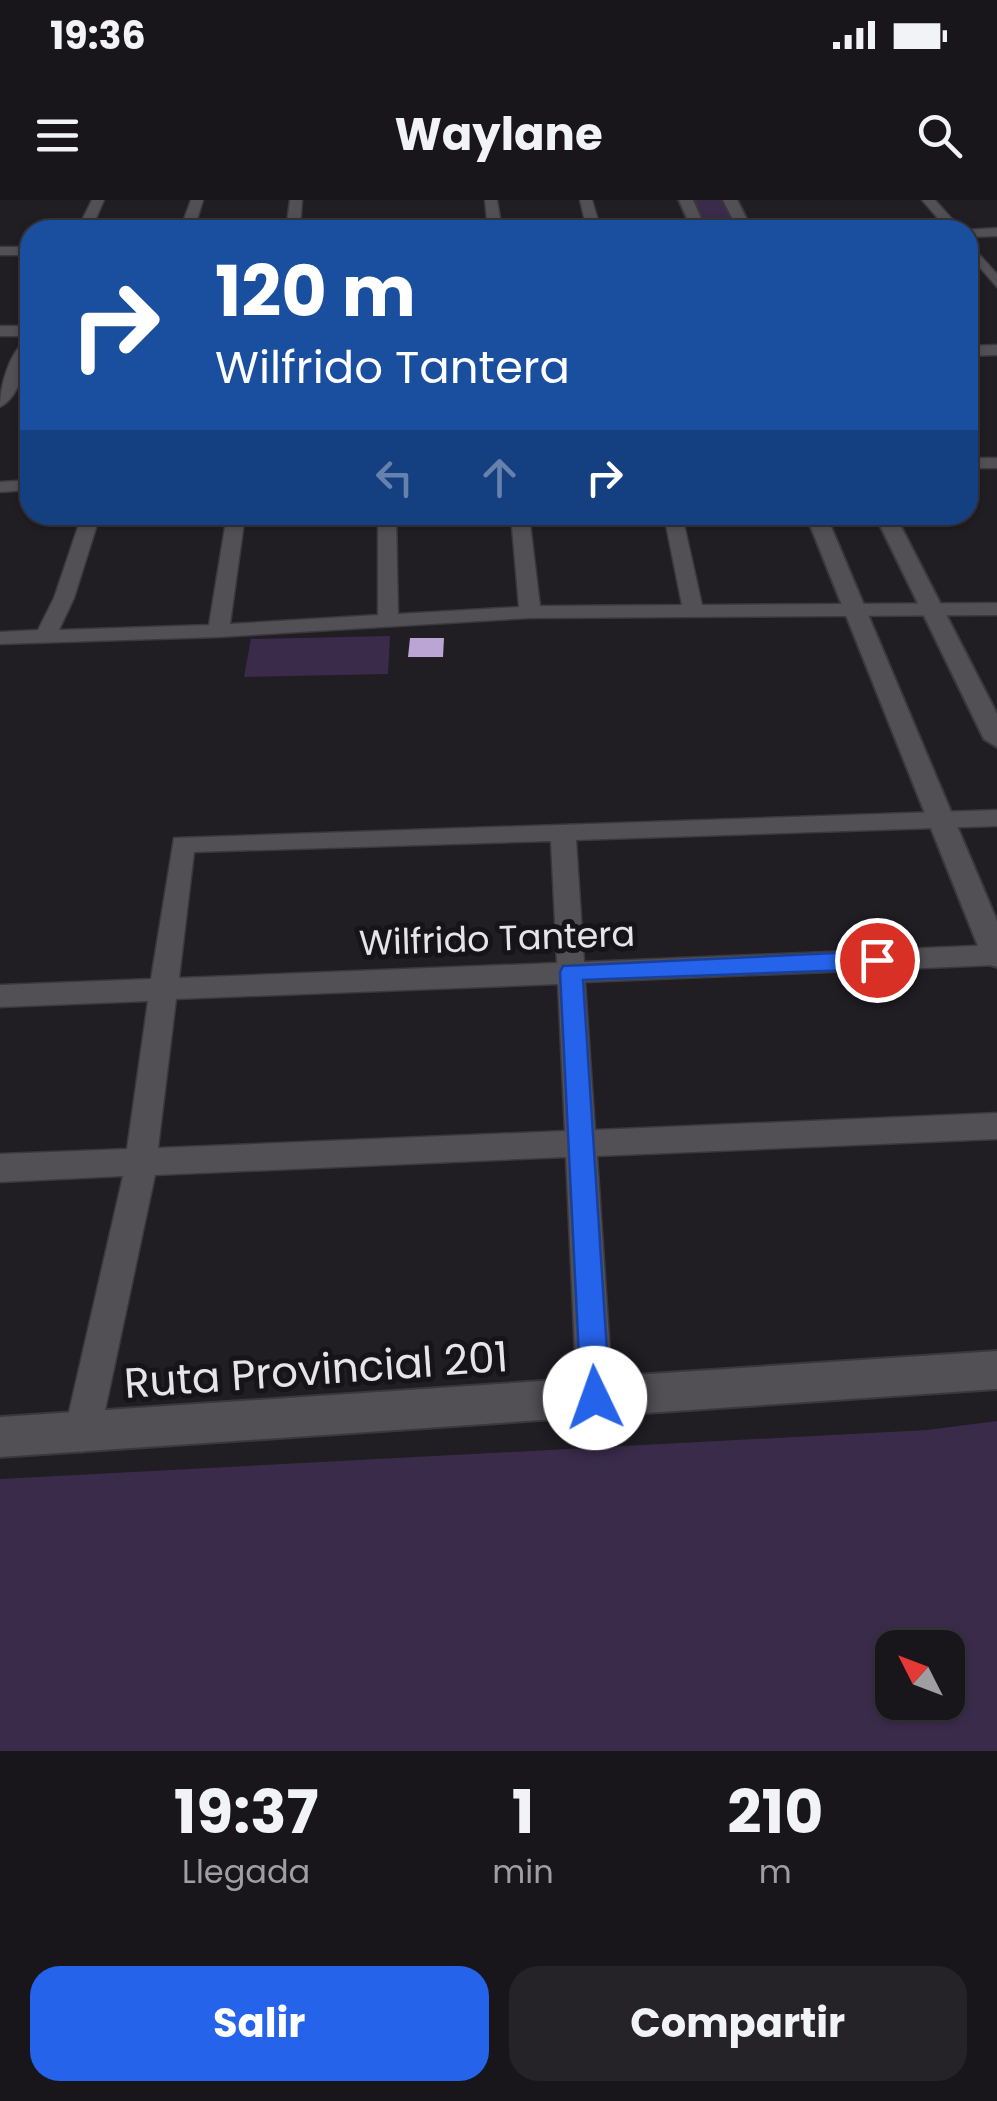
<!DOCTYPE html>
<html lang="es">
<style>
:root{--surface:#18161a;--page:#252327;--text:#f1f3f6;--muted:#9f9fa2;--line:#363539;--accent:#2563eb}
body{margin:0;font-family:Poppins,sans-serif;background:var(--page);color:var(--text);height:100vh;display:flex;flex-direction:column;font-size:38px;white-space:nowrap}
*{box-sizing:border-box;margin:0}
p{font-size:32px;color:var(--muted)}
.icon{flex:none;width:55px;height:55px;fill:none;stroke:currentColor;stroke-width:2;stroke-linecap:round;stroke-linejoin:round}
.map{position:relative;height:1551px;overflow:hidden}
.side{display:flex;flex-direction:column;background:var(--surface);flex:1}
.side>*{flex:none}
.top-card{position:absolute;left:20px;top:20px;width:958px;height:305px;border-radius:30px;box-shadow:0 2px 8px #0004,0 0 0 2px var(--line);background:#1a4fa0;color:#fff;overflow:hidden}
.needle{width:65px;rotate:312deg}
.tools{position:absolute;left:875px;top:1430px;display:grid;gap:20px}
.tools a{display:grid;place-items:center;width:90px;height:90px;border-radius:20px;background:var(--surface);box-shadow:0 2px 8px #0004,0 0 0 2px var(--line);font-size:50px}
.pin{position:absolute;display:grid;place-items:center;width:85px;height:85px;color:#fff;margin:-42px;border:5px solid #fff;border-radius:50%;box-shadow:0 2px 10px #0007}
.me{position:absolute;width:110px;margin:-55px;rotate:357deg;stroke-linejoin:round;filter:drop-shadow(0 0 8px #0008)}
.turn{display:flex;align-items:center;gap:35px;height:210px;padding:0 30px;font-size:45px}
.turn .icon{width:130px;height:130px;stroke-width:2.5}
.turn b{display:block;font-size:70px;line-height:85px}
.lanes{display:flex;align-items:center;height:95px;padding:0 30px;background:#0003;justify-content:center;gap:50px;direction:ltr}
.lanes .off{opacity:.35}
.eta{display:flex;justify-content:space-evenly;align-items:center;height:170px;text-align:center}
.eta b{font-size:60px;font-weight:700;line-height:70px}
.cta{display:flex;gap:20px;margin-top:auto;padding:20px 30px}
.cta a{flex:1;height:115px;border-radius:30px;background:var(--accent);color:#fff;font-size:40px;font-weight:700;line-height:115px;text-align:center}
.cta a+a{background:var(--page);color:var(--text)}
.status{display:flex;justify-content:space-between;align-items:center;height:70px;padding:0 50px;background:var(--surface);direction:ltr}
.status svg{height:28px;fill:currentColor}
header{display:flex;justify-content:space-between;align-items:center;height:130px;padding:0 30px;background:var(--surface);font-size:45px;font-weight:700}
.map>svg:first-child{display:block}
.green{fill:#3a2b4b;fill-rule:evenodd}
.building{fill:#bba5d5}
.lines{fill:none;stroke-linecap:round;stroke-linejoin:round}
.street-casing{stroke:#3a383c;stroke-width:3}
.secondary-casing{stroke:#3a383c;stroke-width:4}
.street{fill:#524f55;fill-rule:evenodd}
.secondary{fill:#524f55;fill-rule:evenodd}
.route{fill:#2563eb;stroke:#184099;stroke-width:2.5}
.labels{text-anchor:middle;dominant-baseline:central;stroke-width:10;stroke-linejoin:round;paint-order:stroke}
.street-label{font-size:35px;fill:#e6e4e8;stroke:#161419}
.near-street-label{font-size:42px;fill:#e6e4e8;stroke:#161419}
</style>
<div class="status"><b>19:36</b><svg viewBox="0 0 49 12"><path d="M0 12V9h3v3zM5 12V6h3v6zM10 12V3h3v9zM15 12V0h3v12zM26 1h20v11H26zM47 4h2v5h-2z"/></svg></div>
<header><svg class="icon" aria-label="menu" viewBox="0 0 24 24"><path d="M4 6h16M4 12h16M4 18h16"/></svg>Waylane<svg class="icon" aria-label="search" viewBox="0 0 24 24"><circle cx="10" cy="10" r="6"/><path d="M15 15l6 6"/></svg></header>
<div class="map">
<svg width="997" height="1551" viewBox="0 0 997 1551">
<rect width="100%" height="100%" fill="#201d23"/>
<path class="green" d="M693,0H725L739,30H706Z
M390,436L388,474L244,477L251,439Z
M997,1221V1551H0V1279L927,1230ZM892,1448H948V1502H892Z"/>
<path class="building" d="M410,438H444L443,457H408Z"/>
<g class="lines">
<g class="street-casing">
<path id="street" d="M92,0H104L91,30H77Z
M191,0H203L194,30H180Z
M290,0H302L300,30H286Z
M485,0H497L502,30H488Z
M580,0H592L601,30H587Z
M922,0H935L962,30H948Z
M997,28V36L968,37L964,30Z
M968,42L997,74V87L968,54Z
M0,47H30V55H0Z
M0,126H30V136H0Z
M30,137C30,159 20,197 0,207C0,185 10,149 30,137Z
M997,145V155L968,156V146Z
M968,258H997V268H968Z
M30,280V290L0,292V282Z
M82,315H100L74,398L59,430L209,425L227,315H245L230,424L378,415V315H396L398,414L519,407L511,315H529L540,406L682,405L664,315H682L702,405L997,403V415L530,418L219,437L0,444V432L38,430L54,398Z
M997,610V626L576,640L584,762L997,745V765L585,782L595,930L997,913V939L597,956L613,1198L608,1211L595,1216L582,1211L577,1198L566,957L155,975L100,1234L95,1247L82,1252L69,1247L64,1234L123,976L0,982V954L127,949L148,801L0,807V785L151,779L174,638ZM551,641L557,763L179,778L194,652ZM558,784L565,931L158,948L176,799Z"/>
</g>
<g class="secondary-casing">
<path id="secondary" d="M679,0H693L706,30H692Z
M723,0H737L752,30H738Z
M806,315H826L997,721V767L987,764L982,756Z
M875,315H895L997,514V547L984,539Z
M997,1151V1189L0,1257V1217Z"/>
</g>
<use href="#street" class="street"/>
<use href="#secondary" class="secondary"/>
</g>
<path class="route" d="M877,751L889,760L877,769L583,780L610,1198L606,1209L595,1213L585,1209L581,1198L560,772L563,766Z"/>
<g class="labels">
<g class="street-label">
<text transform="translate(497 738) rotate(-2)">Wilfrido Tantera</text>
</g>
<g class="near-street-label">
<text transform="translate(316 1170) rotate(-4)">Ruta Provincial 201</text>
</g>
</g>
</svg>
<div class="tools">
<a><svg class="needle" viewBox="-14 -14 28 28"><path d="M0-13l5 13h-10z" fill="#e53935"/><path d="M0 13l5-13h-10z" fill="#9f9fa2"/></svg></a>
</div>
<div class="pin" style="left:877px;top:760px;background:#d93025"><svg class="icon" aria-label="arrive" viewBox="0 0 24 24"><path d="M6 21V4h12l-3 4 3 4H6"/></svg></div>
<svg class="me" style="left:595px;top:1198px" viewBox="-20 -20 40 40"><circle r="19" fill="#fff"/><path d="M0-13L10 11 0 6-10 11z" fill="#2563eb"/></svg>
<div class="top-card">
<div class="turn"><svg class="icon" aria-label="right" viewBox="0 0 24 24"><path d="M7 20v-9h11M14 6l5 5-5 5"/></svg><div><b>120 m</b>Wilfrido Tantera</div></div>
<div class="lanes"><svg class="icon off" aria-label="left" viewBox="0 0 24 24"><path d="M17 20v-9H6M10 6l-5 5 5 5"/></svg><svg class="icon off" aria-label="ahead" viewBox="0 0 24 24"><path d="M12 20V5M6 11l6-6 6 6"/></svg><svg class="icon" aria-label="right" viewBox="0 0 24 24"><path d="M7 20v-9h11M14 6l5 5-5 5"/></svg></div>
</div>
</div>
<section class="side">
<div class="eta">
<div><b>19:37</b><p>Llegada</p></div>
<div><b>1</b><p>min</p></div>
<div><b>210</b><p>m</p></div>
</div>
<div class="cta"><a>Salir</a><a>Compartir</a></div>
</section>
